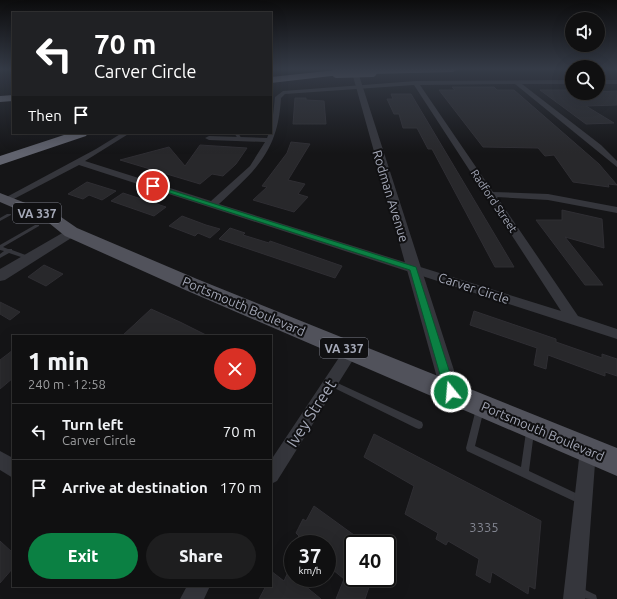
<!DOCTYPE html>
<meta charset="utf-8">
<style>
:root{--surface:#101011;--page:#1e1e1f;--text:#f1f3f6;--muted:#9c9d9f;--line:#303031;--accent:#0b8043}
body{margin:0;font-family:Ubuntu,sans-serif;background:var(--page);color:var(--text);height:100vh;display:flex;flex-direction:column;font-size:15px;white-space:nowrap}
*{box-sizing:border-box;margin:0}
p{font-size:13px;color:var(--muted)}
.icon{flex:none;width:22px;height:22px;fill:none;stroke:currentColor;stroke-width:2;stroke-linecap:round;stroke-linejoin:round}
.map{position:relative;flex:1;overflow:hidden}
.details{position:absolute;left:12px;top:335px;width:260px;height:252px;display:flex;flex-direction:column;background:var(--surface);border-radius:0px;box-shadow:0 4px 16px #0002,0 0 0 1px var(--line)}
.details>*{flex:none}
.top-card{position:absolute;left:12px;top:12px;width:260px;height:122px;border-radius:0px;box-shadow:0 4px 16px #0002,0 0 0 1px var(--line);background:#202124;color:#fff;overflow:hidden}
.tools{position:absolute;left:565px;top:12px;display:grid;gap:8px}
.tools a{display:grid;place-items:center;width:40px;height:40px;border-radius:50%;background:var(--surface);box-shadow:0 4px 16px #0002,0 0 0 1px var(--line);font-size:20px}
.speed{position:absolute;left:284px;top:535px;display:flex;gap:8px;font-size:20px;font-weight:700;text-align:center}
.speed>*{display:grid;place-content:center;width:52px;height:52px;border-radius:50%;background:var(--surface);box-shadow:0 4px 16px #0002,0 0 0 1px var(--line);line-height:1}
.speed small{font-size:10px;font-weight:400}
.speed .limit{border:2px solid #111;border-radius:6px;background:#fff;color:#111}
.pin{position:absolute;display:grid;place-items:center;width:34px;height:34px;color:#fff;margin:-17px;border:2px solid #fff;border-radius:50%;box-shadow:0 1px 4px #0007}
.me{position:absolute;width:44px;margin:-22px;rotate:343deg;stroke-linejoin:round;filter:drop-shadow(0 0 3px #0008)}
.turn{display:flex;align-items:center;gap:14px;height:84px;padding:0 16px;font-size:18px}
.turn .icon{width:52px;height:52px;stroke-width:2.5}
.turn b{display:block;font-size:28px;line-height:34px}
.then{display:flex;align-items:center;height:38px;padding:0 16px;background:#0003;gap:8px;font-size:15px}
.round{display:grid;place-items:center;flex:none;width:42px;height:42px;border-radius:21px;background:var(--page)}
.head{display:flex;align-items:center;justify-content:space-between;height:68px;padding:0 16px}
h1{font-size:24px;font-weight:800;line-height:30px}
.action{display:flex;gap:8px;margin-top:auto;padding:8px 16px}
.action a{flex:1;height:46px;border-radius:24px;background:var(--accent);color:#fff;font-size:16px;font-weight:800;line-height:46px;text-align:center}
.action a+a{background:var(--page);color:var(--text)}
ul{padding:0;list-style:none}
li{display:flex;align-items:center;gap:12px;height:56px;padding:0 16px;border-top:1px solid var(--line)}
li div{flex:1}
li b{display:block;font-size:15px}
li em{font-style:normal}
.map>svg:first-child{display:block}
.building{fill:#28282b;stroke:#2f2e33}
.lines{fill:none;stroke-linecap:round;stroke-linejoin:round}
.service{fill:#35363c;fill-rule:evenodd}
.minor{fill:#35363c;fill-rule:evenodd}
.tertiary{fill:#35363c;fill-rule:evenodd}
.primary{fill:#51525b;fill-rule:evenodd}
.motorway{fill:#61636e;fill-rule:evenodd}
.motorway-bridge{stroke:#61636e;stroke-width:10}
.route{fill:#0b8043;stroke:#07532c}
.labels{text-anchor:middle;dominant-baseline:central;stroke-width:4;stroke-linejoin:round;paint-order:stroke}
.far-street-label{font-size:11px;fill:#a5a9b8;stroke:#101012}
.shield{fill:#101012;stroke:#787b86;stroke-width:1}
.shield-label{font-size:12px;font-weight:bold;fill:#a5a9b8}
.street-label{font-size:13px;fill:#a5a9b8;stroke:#101012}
.near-number-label{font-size:13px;fill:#858894}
.near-street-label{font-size:16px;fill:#a5a9b8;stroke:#101012}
</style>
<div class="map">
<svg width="617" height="599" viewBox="0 0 617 599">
<rect width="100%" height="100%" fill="#151517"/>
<path class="building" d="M452,87H494L497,90H514L599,164L617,185L608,184L609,187L573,182L554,155L545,156L538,148L483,147L439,90H455Z
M540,90H572V93L617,91V105L586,106L614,123L586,124Z
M391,94H411L514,267H495L432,149H428L417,128H403L399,114H394L387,99H393Z
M295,98H306V100L324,101L326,124H293Z
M291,142L310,144L288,180L305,184L298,194L308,197L294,212L253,200L267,187L262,186L287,153Z
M200,145L247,148L236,164L223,176L212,174L200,184L120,160L169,147L185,166Z
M87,182L116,191L102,200L89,195L83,199L68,194Z
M123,193L166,207L154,216L111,201Z
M562,210L602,219L604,248L565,237L603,285H585L536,220H562Z
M182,216L206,225L220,229L210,238L198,233L195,236L169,226Z
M230,228L245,233L243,235L269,243L270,241L342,266L335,278L219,239Z
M44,265L63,274L46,286L28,277Z
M0,302L20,312L10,320L0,314Z
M151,309L180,322L208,336H122Z
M474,311L556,339V342L602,358V354L617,359V376L605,372V376L548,355L546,369L534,365L537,348L470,325Z
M13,350V378L0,389V360Z
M374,434L541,521L535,589L529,586L528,594L492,572L490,583L476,575L479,559L448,541L446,545L436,539L438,533L405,514L414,486L364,457Z
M314,506L354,535L345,553L353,558V578H372L365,599H336L344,579L327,565V544H294L299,536L296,533L303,519L306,521Z
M0,541L13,553V568L0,583Z
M271,571L284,581L288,572L321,599H259L266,586H271Z"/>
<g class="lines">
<path class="service" d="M234,133H238L242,139L241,140H239Z
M7,214H11V215L0,221V218Z
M35,225H39V226L3,247L8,249H12V250L31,257L32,258L31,259H27L9,253L0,258V254L4,251L0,250V245Z
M331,380L422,422L423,425L422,428L419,429L416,428L328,385L327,383L328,381Z
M480,405L483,406L484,409L475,446L521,467L526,432L527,429L530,428L533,429L534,432L529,471L584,497L586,500L584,503L581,505L578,503L467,451L466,448L476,409L477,406Z
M579,587L596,595L597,599C589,599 578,599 574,592L575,588Z"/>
<path class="minor" d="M572,80V84H522L601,145L617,161V167L515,84L420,85L493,192L548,194L617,207V213L548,200L497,197L578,316L617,329V339L79,165L8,202L5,203L1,200L96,149L122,133H130L85,161L211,201L250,166L265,142L209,140L205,138L209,136L267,138L269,133H271L275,97L283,91L416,81ZM414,85L561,311L219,204C257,169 278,151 281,98L285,94Z
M598,80H617V84H598Z
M351,345L356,347L358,351L356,355L277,481L271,484V460L346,347Z
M588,442L594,444L596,450L585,599H563L580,450L582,444Z
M0,451L13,458V478L0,470Z
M187,586H210L204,599H180Z"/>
<path class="tertiary" d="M351,69H357L461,392L458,399L451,401L444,399L441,392Z
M71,228L76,229L78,232L76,235L5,280L0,281V269Z"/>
<path class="primary" d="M0,193L61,217L77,228L197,279L617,448V476L183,289L65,236L49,223L0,202Z"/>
<path class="motorway" d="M372,69H458L453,72L369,74L367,72Z
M337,70L342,73L340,75L271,83V77Z
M13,95V101L0,102V96Z
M70,133H88L86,136L0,165V156Z"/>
<path class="motorway-bridge" d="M337,73L372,72"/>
</g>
<linearGradient id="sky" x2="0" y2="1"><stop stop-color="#0c0c0d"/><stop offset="0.45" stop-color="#353b47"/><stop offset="1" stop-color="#353b47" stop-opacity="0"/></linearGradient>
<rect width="617" height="153" fill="url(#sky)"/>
<path class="route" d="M151,184L416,267L456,392L455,396L451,398L447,396L445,392L410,270L151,187Z"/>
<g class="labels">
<g class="far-street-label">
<text transform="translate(494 201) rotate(56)">Radford Street</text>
</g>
<g class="shield">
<rect x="13" y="203" width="48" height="20" rx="3"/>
<rect x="320" y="338" width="48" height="20" rx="3"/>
</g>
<g class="shield-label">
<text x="37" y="213">VA 337</text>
<text x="344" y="348">VA 337</text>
</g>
<g class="street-label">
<text transform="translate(391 196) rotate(73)">Rodman Avenue</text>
<text transform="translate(474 288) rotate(18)">Carver Circle</text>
<text transform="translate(244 306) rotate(23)">Portsmouth Boulevard</text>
<text transform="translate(543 431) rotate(23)">Portsmouth Boulevard</text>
</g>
<g class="near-number-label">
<text x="484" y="527">3335</text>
</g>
<g class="near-street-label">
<text transform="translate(311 413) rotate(-57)">Ivey Street</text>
</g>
</g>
</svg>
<div class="tools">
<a><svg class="icon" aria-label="sound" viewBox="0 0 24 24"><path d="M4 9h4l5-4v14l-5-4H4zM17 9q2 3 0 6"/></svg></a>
<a><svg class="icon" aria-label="search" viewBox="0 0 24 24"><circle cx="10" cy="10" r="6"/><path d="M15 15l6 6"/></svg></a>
</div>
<div class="speed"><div>37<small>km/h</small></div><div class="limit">40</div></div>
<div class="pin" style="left:153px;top:186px;background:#d93025"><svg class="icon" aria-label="arrive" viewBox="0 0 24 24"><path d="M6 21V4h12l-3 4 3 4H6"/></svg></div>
<svg class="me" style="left:451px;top:392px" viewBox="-20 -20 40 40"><circle r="17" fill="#0b8043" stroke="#fff" stroke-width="3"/><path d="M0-11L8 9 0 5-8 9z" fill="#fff"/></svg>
<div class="top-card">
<div class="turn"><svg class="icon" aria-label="left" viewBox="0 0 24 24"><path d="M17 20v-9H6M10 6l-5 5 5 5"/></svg><div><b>70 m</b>Carver Circle</div></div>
<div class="then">Then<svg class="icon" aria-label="arrive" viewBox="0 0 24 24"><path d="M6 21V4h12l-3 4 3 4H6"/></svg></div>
</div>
<section class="details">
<div class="head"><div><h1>1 min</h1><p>240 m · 12:58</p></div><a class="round" style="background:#d93025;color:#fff"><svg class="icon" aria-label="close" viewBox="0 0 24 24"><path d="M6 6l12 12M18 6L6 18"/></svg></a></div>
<ul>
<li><svg class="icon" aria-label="left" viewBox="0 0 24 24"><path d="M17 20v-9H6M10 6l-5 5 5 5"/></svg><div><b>Turn left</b><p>Carver Circle</p></div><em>70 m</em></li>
<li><svg class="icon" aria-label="arrive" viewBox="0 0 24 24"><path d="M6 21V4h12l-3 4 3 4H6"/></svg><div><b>Arrive at destination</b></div><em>170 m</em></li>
</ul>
<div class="action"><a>Exit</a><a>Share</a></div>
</section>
</div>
